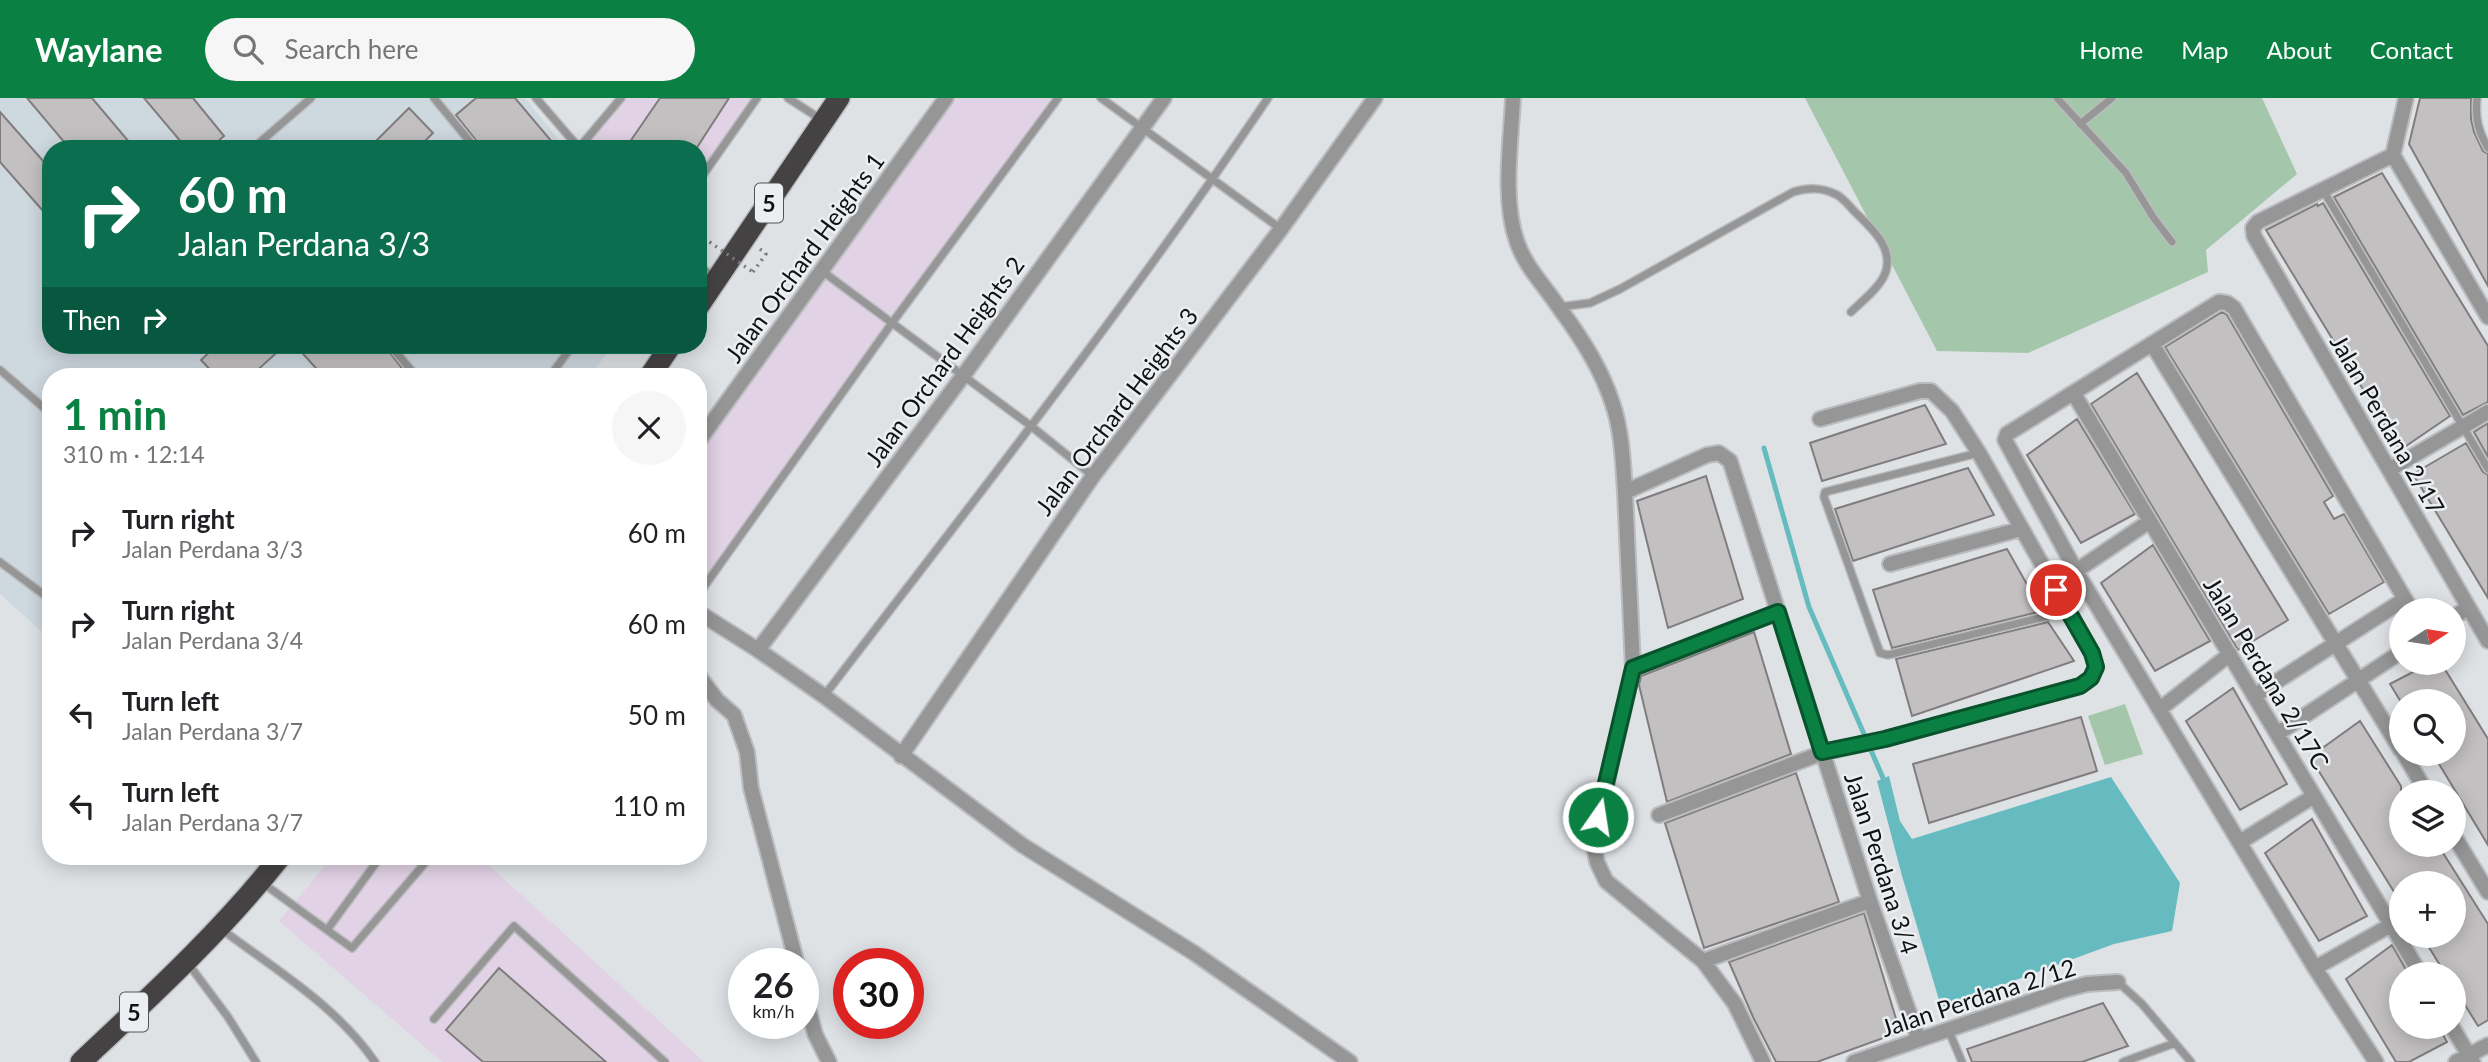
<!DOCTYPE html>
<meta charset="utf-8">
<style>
:root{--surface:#fff;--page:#f6f6f6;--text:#202124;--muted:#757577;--accent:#0b8043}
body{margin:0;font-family:Lato,sans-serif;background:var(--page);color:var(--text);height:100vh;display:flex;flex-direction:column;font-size:26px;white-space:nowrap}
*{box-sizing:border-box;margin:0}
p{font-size:23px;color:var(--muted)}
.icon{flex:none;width:38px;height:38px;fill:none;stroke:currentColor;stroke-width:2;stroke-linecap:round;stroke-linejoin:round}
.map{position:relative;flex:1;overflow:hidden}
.drawer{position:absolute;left:42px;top:270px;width:665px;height:497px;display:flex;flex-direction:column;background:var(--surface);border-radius:28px;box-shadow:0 4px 18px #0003}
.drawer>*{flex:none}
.hud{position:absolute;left:42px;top:42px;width:665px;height:214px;border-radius:28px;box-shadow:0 4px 18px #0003;background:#0b6e4f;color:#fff;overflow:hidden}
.needle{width:46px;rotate:78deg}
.buttons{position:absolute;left:2389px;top:500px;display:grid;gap:14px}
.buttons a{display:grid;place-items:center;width:77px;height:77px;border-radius:50%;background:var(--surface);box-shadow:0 4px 18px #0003;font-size:35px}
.speed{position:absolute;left:728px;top:850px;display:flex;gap:14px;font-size:35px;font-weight:700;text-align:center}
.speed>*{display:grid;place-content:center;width:91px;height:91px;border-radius:50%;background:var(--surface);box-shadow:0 4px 18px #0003;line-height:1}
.speed small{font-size:18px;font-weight:400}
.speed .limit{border:10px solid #d22;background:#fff;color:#111}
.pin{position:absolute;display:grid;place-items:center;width:60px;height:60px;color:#fff;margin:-30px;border:4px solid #fff;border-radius:50%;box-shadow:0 2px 7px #0007}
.me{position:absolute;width:77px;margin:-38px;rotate:13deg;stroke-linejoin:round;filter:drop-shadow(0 0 5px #0008)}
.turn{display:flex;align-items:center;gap:24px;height:147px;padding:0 21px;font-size:32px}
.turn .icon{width:91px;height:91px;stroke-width:2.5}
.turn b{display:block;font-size:49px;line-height:60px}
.then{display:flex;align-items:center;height:66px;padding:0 21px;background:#0003;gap:14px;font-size:26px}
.round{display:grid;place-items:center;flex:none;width:74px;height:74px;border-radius:37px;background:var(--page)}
.overview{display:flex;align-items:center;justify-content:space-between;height:119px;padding:0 21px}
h1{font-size:42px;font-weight:700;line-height:52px;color:var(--accent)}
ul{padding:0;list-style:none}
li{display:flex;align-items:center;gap:21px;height:91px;padding:0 21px}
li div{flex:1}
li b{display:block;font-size:26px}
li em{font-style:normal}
header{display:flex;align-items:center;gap:42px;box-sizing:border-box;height:98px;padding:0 35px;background:var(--accent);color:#fff}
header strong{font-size:33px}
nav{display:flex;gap:38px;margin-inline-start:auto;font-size:24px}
.search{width:490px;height:63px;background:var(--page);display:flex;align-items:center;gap:18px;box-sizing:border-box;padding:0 24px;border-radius:38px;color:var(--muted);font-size:26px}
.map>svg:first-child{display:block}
.commercial{fill:#e1d2e5}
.built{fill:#ced8df}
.green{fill:#a4c6aa}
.water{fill:#66bbc0}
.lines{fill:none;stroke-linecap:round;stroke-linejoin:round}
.stream{stroke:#66bbc0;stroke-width:5}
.building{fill:#c3c0c1;stroke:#817d7e;stroke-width:2}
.lane-casing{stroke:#babcbf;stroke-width:10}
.street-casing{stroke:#babcbf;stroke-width:18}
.highway-casing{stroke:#babcbf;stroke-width:24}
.path{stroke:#797b7d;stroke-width:3.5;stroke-dasharray:2 5;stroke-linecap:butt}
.lane{stroke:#979696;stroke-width:7}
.street{stroke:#979696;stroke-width:14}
.highway{stroke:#454243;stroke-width:21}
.path-bridge{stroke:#797b7d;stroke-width:3.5;stroke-dasharray:2 5;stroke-linecap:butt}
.route-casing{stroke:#07532c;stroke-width:18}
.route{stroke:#0b8043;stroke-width:12}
.labels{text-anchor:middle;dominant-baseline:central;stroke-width:5;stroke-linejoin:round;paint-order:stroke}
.shield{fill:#eceff2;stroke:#525455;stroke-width:2}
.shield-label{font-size:23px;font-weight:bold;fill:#101112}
.street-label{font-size:24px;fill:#101112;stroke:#eceff2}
</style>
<header>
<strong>Waylane</strong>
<div class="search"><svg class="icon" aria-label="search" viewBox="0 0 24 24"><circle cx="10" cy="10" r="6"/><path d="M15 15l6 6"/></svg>Search here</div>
<nav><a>Home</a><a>Map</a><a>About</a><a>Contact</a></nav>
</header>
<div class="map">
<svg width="2488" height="964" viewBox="0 0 2488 964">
<rect width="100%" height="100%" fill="#dfe2e5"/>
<path class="commercial" d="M626,0H761L698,91V51H585Z
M939,0H1063L869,264L698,505V332Z
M333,758H479L704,964H442L279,823Z"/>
<path class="built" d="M0,0H525L566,51H51V247H613L590,278H51V542L0,496Z"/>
<path class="green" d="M1805,0H2262L2297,76L2206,152L2208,174L2028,255L1937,253Z
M2125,606L2143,656L2105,667L2088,618Z"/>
<path class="water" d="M1889,678L1900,723L1912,741L2111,679L2180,785L2172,833L2114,846L1956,904L1942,912L1902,778L1877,683Z"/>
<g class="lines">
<path class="stream" d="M1764,350L1809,509L1883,680"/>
</g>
<path class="building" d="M27,0H92L135,51H70Z
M144,0H193L224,38L209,51H187Z
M476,0H515L558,51H483L456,17Z
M660,0H729L696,51H625Z
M2420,0H2471V21L2474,34L2483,53L2488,56V188L2409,46Z
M409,10L433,35L417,51H368Z
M0,14L51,72V122L0,64Z
M2382,75L2488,248V304L2463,317L2334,99Z
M2323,105L2450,318L2400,352L2266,132L2317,106L2318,108Z
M2222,214L2227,217L2333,398L2324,404L2334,421L2344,416L2384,484L2329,516L2165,249Z
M217,247H285L251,278H216L201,262Z
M295,247H384L404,273L398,278H323Z
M2137,275L2288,522L2238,552L2091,306Z
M1925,307L1946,346L1822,383L1810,345Z
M2077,321L2135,416L2081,445L2027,357Z
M2488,325V359L2474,334Z
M2466,345L2483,374L2488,377V500L2413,376Z
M1968,370L1994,417L1853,463L1835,411Z
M1706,378L1743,501L1668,530L1637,403Z
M2153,447L2210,543L2155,573L2101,485Z
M2007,451L2042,513L1892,550L1873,492Z
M2048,524L2074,563L1912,618L1896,561Z
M1754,534L1791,656L1667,704L1639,587L1641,578Z
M2430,565H2441L2488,641V747L2433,656H2454V604H2401L2390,586Z
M2233,590L2287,686L2240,712L2186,623Z
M2081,619L2097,673L1929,725L1913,666Z
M2360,623L2401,688V747H2438L2488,826V922L2478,928L2454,889V877H2446L2422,838H2454V786H2401V805L2310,659Z
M1796,675L1839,804L1704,850L1665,725Z
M2312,721L2367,818L2319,843L2265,755Z
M1864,815L1900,934L1817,964H1776L1753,919L1729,864Z
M2392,847L2409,877H2401V929H2439L2447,944L2409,964H2396L2346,881Z
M499,870L606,964H483L446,932Z
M2103,905L2128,948L2082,964H1972L1967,951Z"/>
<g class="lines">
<g class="lane-casing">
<path id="lane" d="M434,0L476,51
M536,0L580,51
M788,0L822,22
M1101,0L1281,131
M2057,0L2126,75L2153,119L2172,144
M2477,0C2475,20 2478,33 2488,50
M2080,26L2112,0
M579,50L621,0
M252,51L311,0
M698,84L757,0
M2323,92L2488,371
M698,168L715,179
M822,173L1031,328L1093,378
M1559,209L1590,205L1620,191L1793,94C1808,90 1821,89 1835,96C1843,99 1849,108 1855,114C1871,130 1893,148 1886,173C1881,189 1862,203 1851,214
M390,247L416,278
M0,272L51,316
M550,278L573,247
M1978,355L1825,394L1824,399L1880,555L1888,557L2068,513
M0,464L51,502
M698,497L892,225L1058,0
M824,598C975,401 1129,206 1268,0
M264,786L327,832L381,758
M220,830C274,871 336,907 375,964
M327,832L352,850L431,758
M187,864L228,919L256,964
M2118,884L2142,906L2191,964
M434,921L514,828L665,964
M1948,931L1962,964
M2123,964L2175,945"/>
</g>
<g class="street-casing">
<path id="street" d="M1513,0C1511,44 1502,102 1517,144C1526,170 1545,188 1560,211C1581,239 1601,270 1612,304C1622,332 1623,364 1625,394
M2406,0L2393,57L2488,219
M2393,57L2258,124L2253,130L2254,138L2488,543
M2152,246L2401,652
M2074,296L2421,877
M698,344L946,0
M2389,372L2488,314
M1890,466L2021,431
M2076,473L2150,423
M698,514L758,552L824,598L1022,747L1194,855L1350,964
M2454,519L2467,510
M758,552L963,278L1164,0
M1633,570L1778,514
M698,577L717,602L734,617L747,654L751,690L797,866
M2254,598L2405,501
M2160,611L2230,556
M2277,636L2401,554
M2404,656L2427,695
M901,658L1093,378L1281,131L1375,0
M1659,717L1822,655L1885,641L2080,588L2091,580L2096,569L2092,555L1979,355L1952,313L1931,293H1920L1820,321
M2454,738L2488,794
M2240,744L2314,698
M1703,863L1870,803
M2315,870L2391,827
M803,890L815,936L829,964
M2452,929L2473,964
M1763,964L1735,906L1703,863L1606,783L1597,764L1593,744L1633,570L1625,394L1707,357L1719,355L1730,363L1870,803L1918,940
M1854,964L2064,892L2087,886L2118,884
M2376,964L2315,870L2076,473L2005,342L2007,336L2219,204L2227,205L2234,210L2412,513
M2456,964L2488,947"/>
</g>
<g class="highway-casing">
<path id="highway" d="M698,209L839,0
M650,278L671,247
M81,964C151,898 222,833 281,758"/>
</g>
<path class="path" d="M753,174L766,156L760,151"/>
<use href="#lane" class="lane"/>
<use href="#street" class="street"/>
<use href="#highway" class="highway"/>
<path class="path-bridge" d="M698,136L753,174"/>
</g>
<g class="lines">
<g class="route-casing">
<path id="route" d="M1598,719L1633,570L1778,514L1822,654L1885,641L2080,588L2091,580L2096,569L2092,555L2056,492"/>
</g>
<use href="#route" class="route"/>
</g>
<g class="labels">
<g class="shield">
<rect x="755" y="85.5" width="28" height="39" rx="5"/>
<rect x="120" y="894.5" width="28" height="39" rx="5"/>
</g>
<g class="shield-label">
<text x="769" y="105">5</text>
<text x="134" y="914">5</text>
</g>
<g class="street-label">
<text transform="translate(804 159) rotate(-54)">Jalan Orchard Heights 1</text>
<text transform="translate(944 263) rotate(-54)">Jalan Orchard Heights 2</text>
<text transform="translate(1116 313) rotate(-53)">Jalan Orchard Heights 3</text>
<text transform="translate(2388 326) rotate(60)">Jalan Perdana 2/17</text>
<text transform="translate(2267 575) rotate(59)">Jalan Perdana 2/17C</text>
<text transform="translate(1882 765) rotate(72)">Jalan Perdana 3/4</text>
<text transform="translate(1978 899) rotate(-18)">Jalan Perdana 2/12</text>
</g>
</g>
</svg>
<div class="buttons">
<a><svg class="needle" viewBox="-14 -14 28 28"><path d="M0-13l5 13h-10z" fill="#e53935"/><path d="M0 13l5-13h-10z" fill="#757577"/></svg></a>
<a><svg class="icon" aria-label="search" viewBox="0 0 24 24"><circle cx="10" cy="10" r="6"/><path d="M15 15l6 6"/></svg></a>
<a><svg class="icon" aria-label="layers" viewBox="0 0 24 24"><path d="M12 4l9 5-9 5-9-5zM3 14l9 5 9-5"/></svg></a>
<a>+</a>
<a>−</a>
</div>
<div class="speed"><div>26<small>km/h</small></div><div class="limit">30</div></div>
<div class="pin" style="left:2056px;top:492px;background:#d93025"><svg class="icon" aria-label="arrive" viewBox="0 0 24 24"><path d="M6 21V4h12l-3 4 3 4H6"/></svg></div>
<svg class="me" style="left:1598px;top:719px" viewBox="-20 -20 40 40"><circle r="17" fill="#0b8043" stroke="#fff" stroke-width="3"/><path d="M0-11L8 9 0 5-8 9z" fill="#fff"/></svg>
<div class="hud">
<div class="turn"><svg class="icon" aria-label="right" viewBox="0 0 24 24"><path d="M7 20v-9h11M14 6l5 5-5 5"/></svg><div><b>60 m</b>Jalan Perdana 3/3</div></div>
<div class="then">Then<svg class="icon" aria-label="right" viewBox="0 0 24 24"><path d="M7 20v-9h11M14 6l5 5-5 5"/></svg></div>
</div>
<section class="drawer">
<div class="overview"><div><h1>1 min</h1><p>310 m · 12:14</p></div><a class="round"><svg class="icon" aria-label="close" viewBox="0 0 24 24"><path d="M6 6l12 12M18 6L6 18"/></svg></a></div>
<ul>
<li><svg class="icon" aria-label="right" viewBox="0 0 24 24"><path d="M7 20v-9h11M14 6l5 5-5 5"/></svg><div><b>Turn right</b><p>Jalan Perdana 3/3</p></div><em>60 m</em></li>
<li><svg class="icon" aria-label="right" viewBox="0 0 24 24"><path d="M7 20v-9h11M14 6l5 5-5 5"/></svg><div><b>Turn right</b><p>Jalan Perdana 3/4</p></div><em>60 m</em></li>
<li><svg class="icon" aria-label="left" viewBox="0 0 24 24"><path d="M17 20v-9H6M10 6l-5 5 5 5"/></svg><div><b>Turn left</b><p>Jalan Perdana 3/7</p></div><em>50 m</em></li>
<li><svg class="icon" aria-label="left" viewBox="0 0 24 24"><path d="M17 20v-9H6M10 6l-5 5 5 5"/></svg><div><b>Turn left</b><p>Jalan Perdana 3/7</p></div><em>110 m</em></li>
</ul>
</section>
</div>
